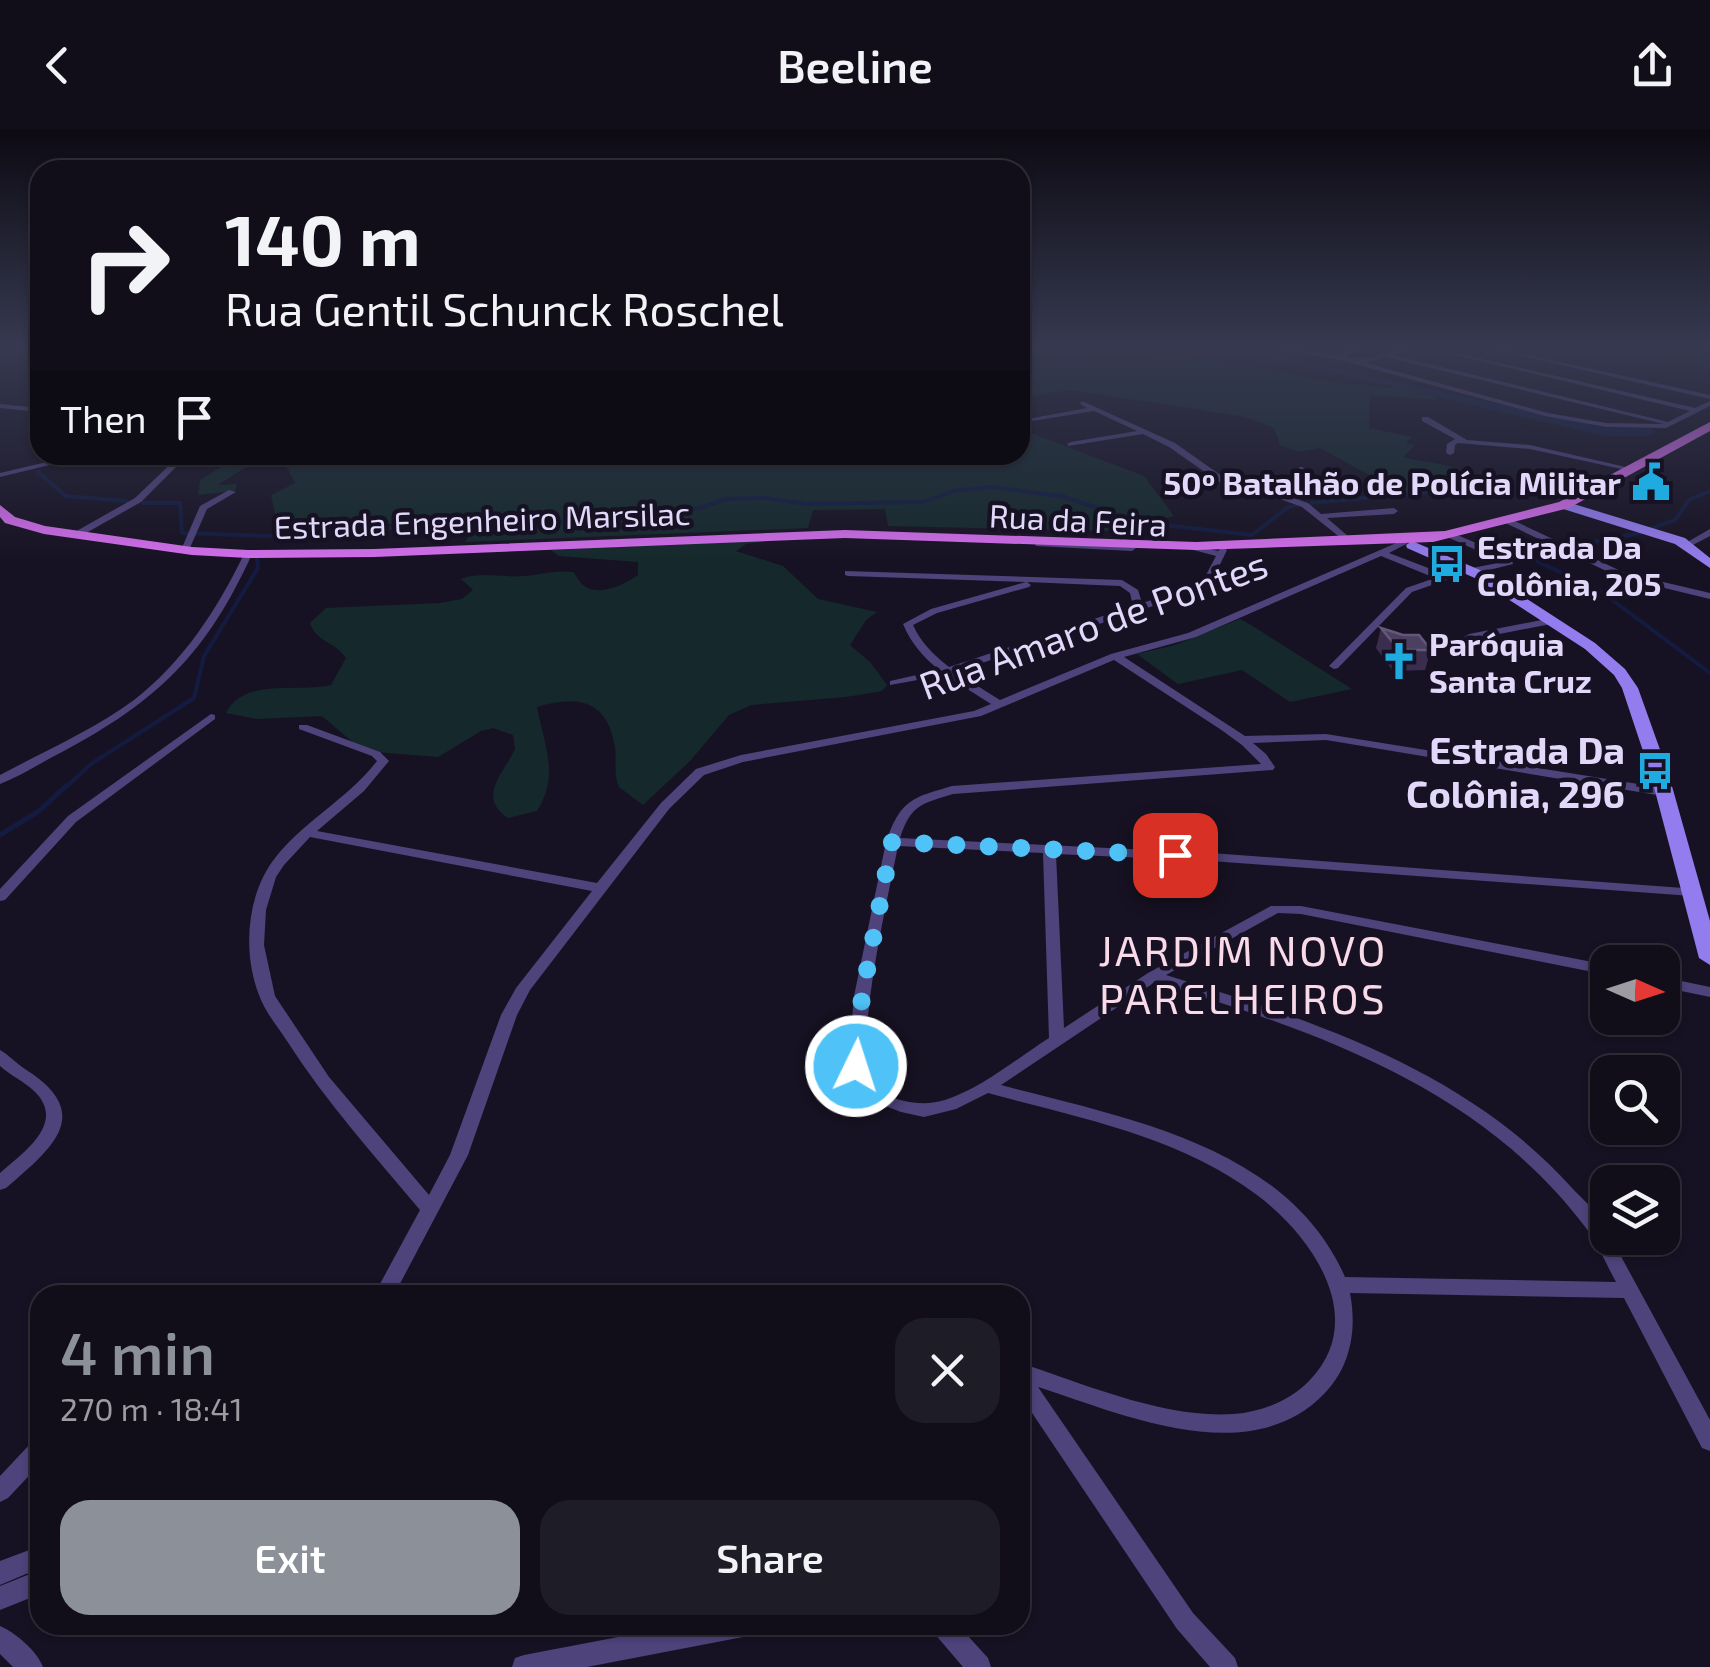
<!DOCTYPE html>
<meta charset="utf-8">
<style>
:root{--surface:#110e1a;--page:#1e1c27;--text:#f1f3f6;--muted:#9c9ca2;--line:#302e39;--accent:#8c9099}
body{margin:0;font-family:"Exo 2",sans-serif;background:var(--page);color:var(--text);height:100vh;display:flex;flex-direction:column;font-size:38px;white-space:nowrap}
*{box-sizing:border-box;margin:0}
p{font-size:32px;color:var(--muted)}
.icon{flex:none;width:55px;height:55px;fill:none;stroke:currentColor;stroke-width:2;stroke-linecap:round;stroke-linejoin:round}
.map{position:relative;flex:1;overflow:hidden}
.sheet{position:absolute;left:30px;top:1155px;width:1000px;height:350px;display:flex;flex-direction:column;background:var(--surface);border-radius:30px;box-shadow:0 2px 8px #0004,0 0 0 2px var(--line)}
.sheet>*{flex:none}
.banner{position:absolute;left:30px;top:30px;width:1000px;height:305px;border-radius:30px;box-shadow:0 2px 8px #0004,0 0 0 2px var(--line);background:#110e1a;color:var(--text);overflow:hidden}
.needle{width:65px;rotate:93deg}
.fabs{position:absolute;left:1590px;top:815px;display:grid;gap:20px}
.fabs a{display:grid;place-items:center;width:90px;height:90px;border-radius:20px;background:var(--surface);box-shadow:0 2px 8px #0004,0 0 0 2px var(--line);font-size:50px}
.pin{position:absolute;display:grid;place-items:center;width:85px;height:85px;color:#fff;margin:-42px;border-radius:20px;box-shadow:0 5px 15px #0006}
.me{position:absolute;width:110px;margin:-55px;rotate:4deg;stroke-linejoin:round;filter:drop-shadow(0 0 8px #0008)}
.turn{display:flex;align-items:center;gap:35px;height:210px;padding:0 30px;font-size:45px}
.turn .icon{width:130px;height:130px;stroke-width:2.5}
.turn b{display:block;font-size:70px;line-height:85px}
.then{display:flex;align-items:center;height:95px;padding:0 30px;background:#0003;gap:20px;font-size:38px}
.round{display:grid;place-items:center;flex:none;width:105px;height:105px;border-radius:30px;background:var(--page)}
.head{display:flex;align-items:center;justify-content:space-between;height:170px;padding:0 30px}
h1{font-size:60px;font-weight:600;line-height:75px;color:var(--accent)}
.cta{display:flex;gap:20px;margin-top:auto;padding:20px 30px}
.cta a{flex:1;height:115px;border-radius:30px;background:var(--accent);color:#fff;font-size:40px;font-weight:600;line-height:115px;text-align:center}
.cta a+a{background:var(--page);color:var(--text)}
header{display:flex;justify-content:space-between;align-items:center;height:130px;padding:0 30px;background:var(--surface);font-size:45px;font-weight:600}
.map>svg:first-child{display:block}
.green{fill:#15292c}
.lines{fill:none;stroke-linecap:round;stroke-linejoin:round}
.stream-far1{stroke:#131c40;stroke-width:4}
.stream{stroke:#131c40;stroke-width:5}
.river{fill:#131c40;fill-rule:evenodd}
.street{fill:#4f437b;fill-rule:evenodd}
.secondary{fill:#937ced;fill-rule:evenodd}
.primary{fill:#d26eeb;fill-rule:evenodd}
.wall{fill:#3a2d4e}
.building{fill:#4c3f60;stroke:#635878;stroke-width:2.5}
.route{stroke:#4fc3f7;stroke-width:18;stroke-dasharray:0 32.4}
.labels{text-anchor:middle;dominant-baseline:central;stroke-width:9;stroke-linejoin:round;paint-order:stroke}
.far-poi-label{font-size:32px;font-weight:bold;fill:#e2d9fa;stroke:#171223;text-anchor:start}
.far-street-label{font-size:32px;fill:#e2d9fa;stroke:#171223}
.street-label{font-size:38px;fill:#e2d9fa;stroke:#171223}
.poi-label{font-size:38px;font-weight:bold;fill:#e2d9fa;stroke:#171223;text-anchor:end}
.quarter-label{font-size:42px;letter-spacing:2.5px;fill:#fadae9;stroke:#171223}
</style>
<header><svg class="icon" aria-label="back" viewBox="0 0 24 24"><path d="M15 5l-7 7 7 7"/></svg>Beeline<svg class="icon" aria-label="share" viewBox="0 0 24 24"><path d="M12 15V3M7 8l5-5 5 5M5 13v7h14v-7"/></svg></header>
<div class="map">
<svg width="1710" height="1537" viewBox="0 0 1710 1537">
<rect width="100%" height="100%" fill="#171223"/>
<path class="green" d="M1020,217L1136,220L1279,241L1324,251L1425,261L1439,270L1370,265L1369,298L1412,307L1406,313L1415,315L1403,327C1428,334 1449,332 1472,345L1444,349L1451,359L1402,363L1320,318L1298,322L1280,315L1274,298L1246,287L1070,260L1020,268Z
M1584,217H1710V238Z
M1020,299L1144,346L1174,386L1113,401L888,396L885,379L813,380L808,398L465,412L476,394H337L303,404L279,402L271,365L295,353L285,334L246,337L218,355L237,354L235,361L198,365L200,350L240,325H1020Z
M777,410L746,414L736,421L783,436L818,469L877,482L866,490L850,515L871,533L887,555L882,561L846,567L751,575L729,585L690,631L643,675L619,657C613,644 617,631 615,617C608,571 579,564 537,577C544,615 560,645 537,681L508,688C476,667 504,643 515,619L513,605L493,598L481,601L438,627L363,621L322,586L257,589L226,583C243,547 300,563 331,555L346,528C336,512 316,512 310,493L326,478L440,473L462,469L473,460L461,449C482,441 504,448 525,446C542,444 557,440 573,442C577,446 579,452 583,455C597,468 626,454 638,445V432L559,426L551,420Z
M1240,489L1251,495L1352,559L1290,572L1242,540L1178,554L1137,524L1175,515Z"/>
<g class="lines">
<path class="stream-far1" d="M38,342L66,366L127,371
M143,373H180L182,403L298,407L377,398L594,391L700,378L726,369L766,368L806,374L924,372L953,361L991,357L1061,366L1127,388L1164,395L1252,405L1288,377L1298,375
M1311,373L1440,361L1571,366
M1579,415L1639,403L1675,390L1689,370L1710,361
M1562,420L1532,429L1599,460L1710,543
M64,659L91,634L194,568L204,526L258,438L257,429"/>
<path class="stream" d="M0,705L39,681L66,656"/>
<path class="river" d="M1095,217H1117L1055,233L1049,229Z
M1219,217H1240L1605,298H1650L1657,302L1650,306H1605Z"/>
<path class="street" d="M1266,217H1279L1340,226L1354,217H1361L1346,227C1370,234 1391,217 1416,217L1392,225L1668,292L1690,281L1454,225L1457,223L1695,278L1710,271V276L1666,298L1606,297L1545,286L1340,230ZM1385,227L1664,294L1606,293L1548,283L1366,233Z
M1482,217H1492L1710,265V269Z
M1082,271L1175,313L1243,361L1291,368L1317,357L1315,352L1299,341V337H1302L1321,349L1325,358L1299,370L1308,373L1321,384L1394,378L1398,381L1394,384L1327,388L1349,407L1342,409L1302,377L1280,369L1238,365L1169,317L1143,304L1068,316L1067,314L1071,312L1137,301L1094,281L1032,291L1028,289L1087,278L1080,274Z
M0,274L40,278V282L0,278Z
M1422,287H1428L1467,310L1530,315L1630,338L1626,340L1530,319L1458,313L1455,315L1454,323L1450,325L1446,323L1447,314L1455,309L1422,291Z
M77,325H91L0,347V343Z
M180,325H188L141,372L79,407H73V403L135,368Z
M229,360L236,362L207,379L189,420L182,422L181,420L200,376Z
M1504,386L1625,443L1710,463V469L1619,447L1501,391L1500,389Z
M1710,399V406L1691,416L1684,414Z
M1448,401L1511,428L1513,434L1473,444L1469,442L1412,462L1338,538L1334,539L1329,536L1406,458L1435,448L1381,426L1196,507L1124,527L1245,606L1326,604L1663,658L1667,659L1669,662L1667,665L1663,666L1326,610L1253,613L1266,624L1275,637L1273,640L953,664C922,674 911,674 900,708L1211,723L1697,759L1699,762L1697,765L1692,766L1211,731L1056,724L1064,898L1148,843L1271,776H1301L1608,835V845L1301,784L1278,783L1166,845C1314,891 1467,940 1573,1059C1586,1073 1606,1088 1608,1108H1611L1710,1290V1321L1702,1318L1624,1168L1350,1163C1357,1200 1351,1236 1324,1264C1249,1341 1122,1284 1038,1257L1193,1483L1235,1528L1238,1537H1210L1177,1499L1020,1265V1233C1085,1254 1165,1289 1234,1284C1261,1282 1290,1271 1309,1251C1370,1189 1312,1106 1257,1065C1179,1006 1079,988 988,963L956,979L924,987L901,982L867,969L856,956L848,936L854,866L886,712C901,670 911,668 952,656L1261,634L1242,615L1220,599L1114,530L981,586L743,632L704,645L669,679L530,860L517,885L468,1025L394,1165H374L420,1080C374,1025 326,972 287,911C278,897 265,882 259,865C243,824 246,769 272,732C300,693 347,670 377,631L372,626L299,599V595H307L380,622L389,631L364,661L317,701L597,753L661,673L696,639L741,625L974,581L991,574L945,545L890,555V551L939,540C923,527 911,513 903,494L931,479L1026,452L848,446L845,445V441L1122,450L1138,460L1142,473L1168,465L1206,445L1216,426L1186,418V414L1218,421L1223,417L1227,420L1213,449L1174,469L955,542L1000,570L1111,524L1188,503L1401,411L1408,413L1389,423L1444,444L1468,436L1472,438L1503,432L1445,406L1444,404ZM1027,452L1120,456L1130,463L1133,476L949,537C934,525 921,513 913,495L937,483L1029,457L1031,455ZM310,707L592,761L516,858L501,885L450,1025L429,1065L329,947L275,866L264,815L266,780L276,747L284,735ZM898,716L1043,723L1049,908C1016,929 982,958 945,970C917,979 868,969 864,935C863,923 866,909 867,897C872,836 886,776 898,716ZM1155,852C1317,902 1480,957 1586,1098C1598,1114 1606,1134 1616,1152L1345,1147C1287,1015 1125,988 1001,955Z
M1039,411L1132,415L1136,418L1132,421L1036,416L1035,414Z
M248,421L252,424C207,523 158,571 62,622C42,632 21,646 0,654V645C45,621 93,600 134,570C183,532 217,480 244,424Z
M1552,488L1557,491L1556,493L1469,510L1464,507L1469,504Z
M211,584L215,585V589L76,692L5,770L0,771V759L68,686Z
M1662,847L1710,857V867L1662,857Z
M0,920C9,925 16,933 25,939C96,984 52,1018 6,1058L0,1060V1043C24,1022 68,992 33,960C23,951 10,945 0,936Z
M40,1309V1334L8,1368L0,1372V1346L32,1312Z
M40,1416V1438L0,1455V1431Z
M40,1440V1464L0,1480V1456Z
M681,1495H755L751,1503L743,1507L587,1537H512L515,1528L524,1525Z
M930,1495H958L988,1528L991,1537H963L934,1503Z
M0,1496C16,1503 37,1521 43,1537H13L0,1524Z"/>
<path class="secondary" d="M1564,371L1685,408L1710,428V438L1675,414L1560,378L1558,375Z
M1412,411L1487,443L1595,513L1625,539L1638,558L1668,642L1710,791V835L1699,828L1650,642L1622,558L1614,545L1585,519L1477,449L1407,418L1406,415Z"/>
<path class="primary" d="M1710,292V301L1569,378L1433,412L1196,420L845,408L374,427L248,428L192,425L44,404L5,393L0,387V375L15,387L45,396L192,417L248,420L374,419L845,400L1196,412L1445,401L1559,372Z"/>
</g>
<path class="wall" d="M1381,498L1431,520L1425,540L1393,541L1376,518Z"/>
<path class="building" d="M1381,498L1403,505H1419L1431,520H1399Z"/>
<linearGradient id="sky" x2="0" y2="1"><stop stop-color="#0d0a13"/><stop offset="0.5" stop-color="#363950"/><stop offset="1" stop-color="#363950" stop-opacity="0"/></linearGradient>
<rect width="1710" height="432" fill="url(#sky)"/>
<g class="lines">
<path class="route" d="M856,936L862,866L892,712L1175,725"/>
</g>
<defs>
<g id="civic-bare" transform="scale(3)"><path d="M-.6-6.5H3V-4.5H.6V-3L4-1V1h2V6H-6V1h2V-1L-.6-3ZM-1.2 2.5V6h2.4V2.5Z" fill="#1fabdf" stroke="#171223" stroke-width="2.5" paint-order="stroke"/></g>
<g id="bus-bare" transform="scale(3)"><path d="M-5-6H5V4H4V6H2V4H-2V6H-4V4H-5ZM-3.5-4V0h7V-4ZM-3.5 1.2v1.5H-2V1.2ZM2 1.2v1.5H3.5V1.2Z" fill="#1fabdf" stroke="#171223" stroke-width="2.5" paint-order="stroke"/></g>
<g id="church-bare" transform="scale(3)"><path d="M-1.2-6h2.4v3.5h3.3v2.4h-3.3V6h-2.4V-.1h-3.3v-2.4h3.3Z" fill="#1fabdf" stroke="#171223" stroke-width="2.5" paint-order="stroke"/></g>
</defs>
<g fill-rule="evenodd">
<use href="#civic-bare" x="1651" y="352"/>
<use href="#bus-bare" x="1447" y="434"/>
<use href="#church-bare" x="1399" y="531"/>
<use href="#bus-bare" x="1655" y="641"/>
</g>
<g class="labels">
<g class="far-poi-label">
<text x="1621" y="352" text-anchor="end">50º Batalhão de Polícia Militar</text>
<text x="1477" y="416">Estrada Da<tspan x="1477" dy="37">Colônia, 205</tspan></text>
<text x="1429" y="513">Paróquia<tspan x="1429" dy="37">Santa Cruz</tspan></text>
</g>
<g class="far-street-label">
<text transform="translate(482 389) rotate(-2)">Estrada Engenheiro Marsilac</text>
<text transform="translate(1078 389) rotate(3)">Rua da Feira</text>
</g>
<g class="street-label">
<text transform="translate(1093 494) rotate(-20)">Rua Amaro de Pontes</text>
</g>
<g class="poi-label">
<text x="1625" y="619">Estrada Da<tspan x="1625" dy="44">Colônia, 296</tspan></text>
</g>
<g class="quarter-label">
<text x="1243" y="819">JARDIM NOVO<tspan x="1243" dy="48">PARELHEIROS</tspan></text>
</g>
</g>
</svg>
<div class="fabs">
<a><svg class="needle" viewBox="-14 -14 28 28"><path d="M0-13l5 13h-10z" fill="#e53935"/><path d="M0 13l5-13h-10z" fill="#9c9ca2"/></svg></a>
<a><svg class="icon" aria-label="search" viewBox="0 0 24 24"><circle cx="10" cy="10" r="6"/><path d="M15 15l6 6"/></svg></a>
<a><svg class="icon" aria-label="layers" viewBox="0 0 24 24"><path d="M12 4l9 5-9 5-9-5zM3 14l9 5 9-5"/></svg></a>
</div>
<div class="pin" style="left:1175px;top:725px;background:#d93025"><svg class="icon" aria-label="arrive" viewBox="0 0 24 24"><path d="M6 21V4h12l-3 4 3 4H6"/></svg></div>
<svg class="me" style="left:856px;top:936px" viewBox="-20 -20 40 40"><circle r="17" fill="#4fc3f7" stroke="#fff" stroke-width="3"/><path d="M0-11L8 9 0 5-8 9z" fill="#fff"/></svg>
<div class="banner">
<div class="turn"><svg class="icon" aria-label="right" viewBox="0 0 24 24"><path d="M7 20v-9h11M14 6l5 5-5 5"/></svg><div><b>140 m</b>Rua Gentil Schunck Roschel</div></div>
<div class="then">Then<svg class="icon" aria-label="arrive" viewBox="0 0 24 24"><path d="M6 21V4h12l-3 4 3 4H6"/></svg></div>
</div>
<section class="sheet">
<div class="head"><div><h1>4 min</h1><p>270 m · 18:41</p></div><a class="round"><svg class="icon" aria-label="close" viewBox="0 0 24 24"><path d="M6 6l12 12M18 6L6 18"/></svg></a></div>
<div class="cta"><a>Exit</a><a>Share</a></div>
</section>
</div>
